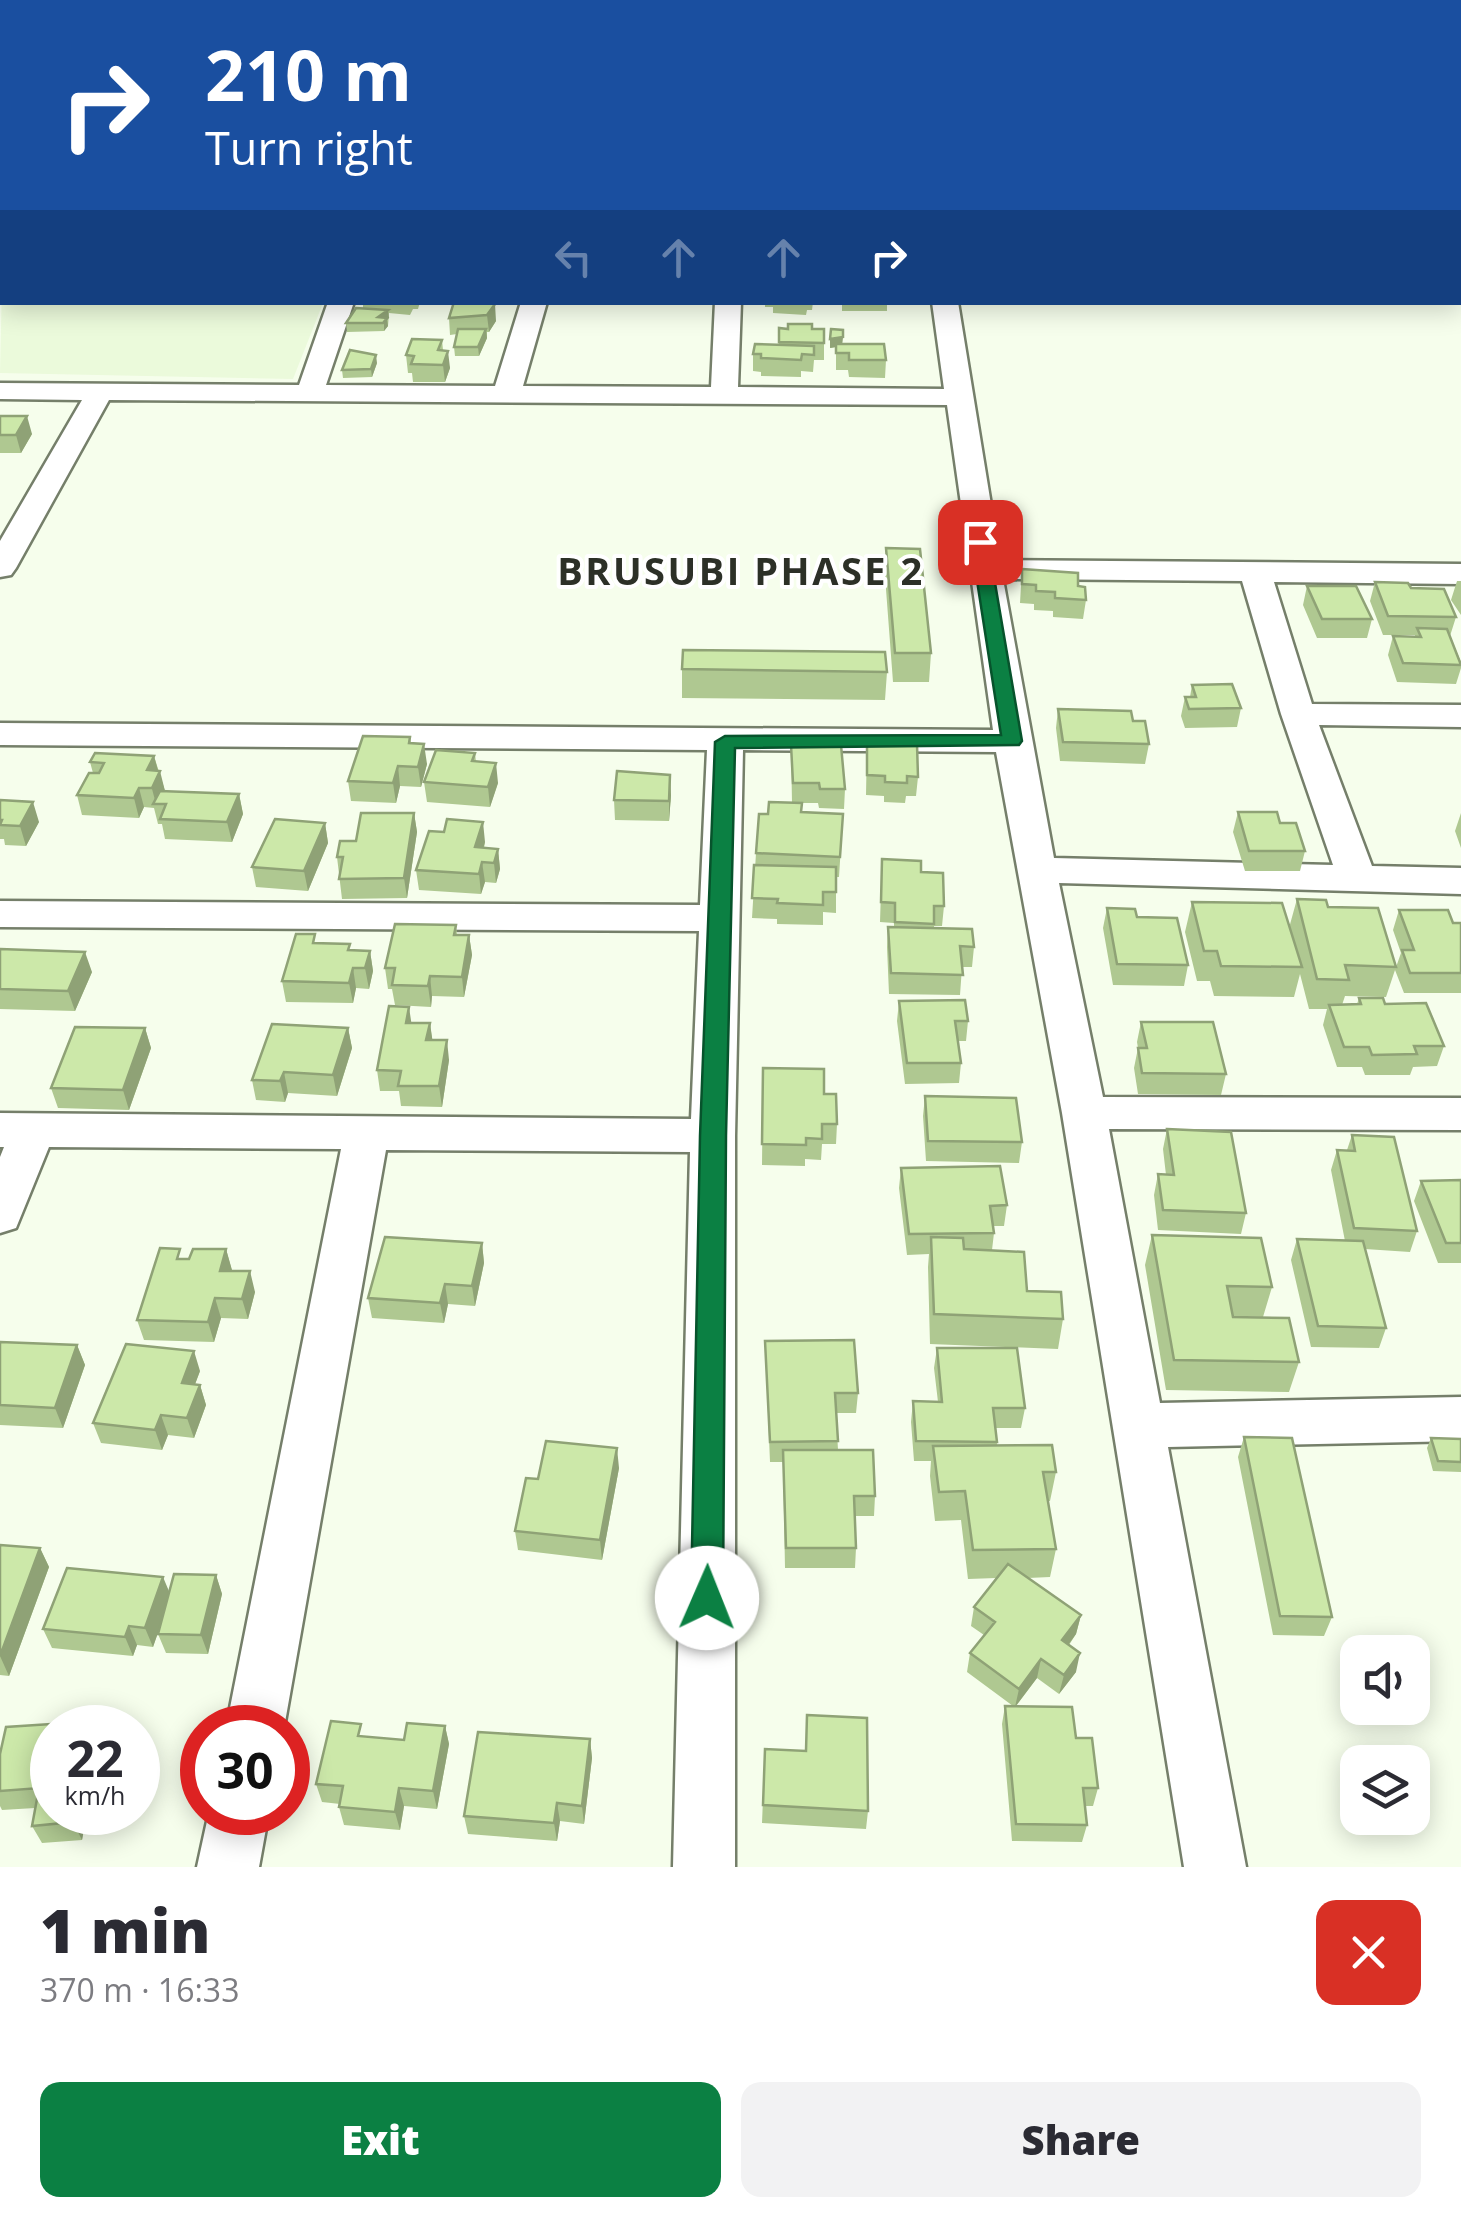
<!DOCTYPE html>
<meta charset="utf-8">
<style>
:root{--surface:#fff;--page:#f2f2f3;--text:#2b2b33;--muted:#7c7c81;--accent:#0b8043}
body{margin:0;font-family:"Open Sans",sans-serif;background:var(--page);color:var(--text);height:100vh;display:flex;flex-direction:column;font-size:38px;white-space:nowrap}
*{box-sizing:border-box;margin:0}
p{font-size:32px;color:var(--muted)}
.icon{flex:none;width:55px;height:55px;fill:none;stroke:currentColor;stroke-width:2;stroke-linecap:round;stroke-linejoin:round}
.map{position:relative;height:1867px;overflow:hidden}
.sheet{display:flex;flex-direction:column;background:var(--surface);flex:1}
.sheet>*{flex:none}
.banner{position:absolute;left:0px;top:0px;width:1462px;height:305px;box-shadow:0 5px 25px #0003;background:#1a4fa0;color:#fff;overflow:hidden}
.controls{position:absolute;left:1340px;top:1635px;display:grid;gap:20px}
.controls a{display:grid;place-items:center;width:90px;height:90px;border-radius:20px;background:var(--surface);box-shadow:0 5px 25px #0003;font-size:50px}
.speed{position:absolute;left:30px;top:1705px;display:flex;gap:20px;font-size:50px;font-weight:700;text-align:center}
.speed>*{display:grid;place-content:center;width:130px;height:130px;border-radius:50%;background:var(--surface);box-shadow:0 5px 25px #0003;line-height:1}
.speed small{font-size:25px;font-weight:400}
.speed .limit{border:15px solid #d22;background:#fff;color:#111}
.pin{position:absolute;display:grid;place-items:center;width:85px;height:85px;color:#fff;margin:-42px;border-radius:20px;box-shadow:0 5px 15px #0006}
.me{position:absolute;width:110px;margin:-55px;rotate:1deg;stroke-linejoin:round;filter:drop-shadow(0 0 8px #0008)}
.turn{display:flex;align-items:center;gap:35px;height:210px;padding:0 40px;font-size:45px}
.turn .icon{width:130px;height:130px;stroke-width:2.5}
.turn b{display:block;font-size:70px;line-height:85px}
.lanes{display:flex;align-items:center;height:95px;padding:0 40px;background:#0003;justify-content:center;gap:50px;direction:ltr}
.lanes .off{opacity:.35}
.round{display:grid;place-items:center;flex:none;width:105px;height:105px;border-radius:20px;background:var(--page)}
.summary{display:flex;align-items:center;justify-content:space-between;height:170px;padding:0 40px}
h1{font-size:60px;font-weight:800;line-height:75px}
.button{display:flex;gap:20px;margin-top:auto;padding:20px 40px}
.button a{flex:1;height:115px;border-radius:20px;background:var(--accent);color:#fff;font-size:40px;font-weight:800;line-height:115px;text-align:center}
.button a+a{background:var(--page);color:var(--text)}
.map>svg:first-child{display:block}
.built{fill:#ebfadb}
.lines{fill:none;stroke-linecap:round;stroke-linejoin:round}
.minor-casing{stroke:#757f6a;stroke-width:5}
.minor{fill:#fff;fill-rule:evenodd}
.wall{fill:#afc891}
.shaded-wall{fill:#8fa276}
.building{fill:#cce8a9;stroke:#8fa276;stroke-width:2.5}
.route{fill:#0b8043;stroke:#07532c;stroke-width:2.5}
.labels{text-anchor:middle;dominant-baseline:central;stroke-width:8;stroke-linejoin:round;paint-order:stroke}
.far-district-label{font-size:38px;font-weight:bold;letter-spacing:2.5px;fill:#2c3027;stroke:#fff}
</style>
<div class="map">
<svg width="1461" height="1867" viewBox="0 0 1461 1867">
<rect width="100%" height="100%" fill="#f6feec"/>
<path class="built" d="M2,282V302L323,303L293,379L0,373Z"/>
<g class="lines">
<g class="minor-casing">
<path id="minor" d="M2,21V35L0,36V22Z
M1460,66H1461V78H1460Z
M1460,108H1461V120H1460Z
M1460,223H1461V238H1460Z
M328,302H354L326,385L495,386L521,302H547L523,386L711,387L715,302H741L738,387L944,389L932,302H958L1000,560L1461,564V584L1274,582L1312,704L1461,705V727L1319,725L1372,866L1461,868V894L1059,883L1103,1097L1461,1098V1130L1109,1129L1160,1403L1461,1397V1441L1168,1447L1246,1867H1184L1062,1113L996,752L743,750L735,1136V1867H673L690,1152L386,1150L284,1728H226L341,1149L49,1147L16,1228L0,1233V1157L4,1147H0V1113L691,1119L699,931L0,927V901L700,905L707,750L0,745V723L993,730L947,405L109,400L16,568L11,575L0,577V541L82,400L0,399V383L299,385ZM1003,579L1242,581L1281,714L1333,865L1054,858Z
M209,1812H269L259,1867H197Z"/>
</g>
<use href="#minor" class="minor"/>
</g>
<path class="wall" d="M424,0H520V2H425Z
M953,0H995L994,2H953Z
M2,107V136H0V110Z
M363,302H420L418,309H413L410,315L389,313L388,326L384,331L347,332L346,323L363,308Z
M472,302L496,321L489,332H487V338L479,356H455L454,347L457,334L450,335L449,318Z
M765,302H813L812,310H807L806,315L773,313V307H765Z
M842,302H887V311H842Z
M779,328L824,329V360H814L813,372L801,371V377L761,376V372L753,371V354L779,344Z
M843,330L842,344L886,360L885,378L849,377L848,370H836V347L830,348Z
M442,340L443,350L450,368L445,382H413L412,373H408L406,355Z
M377,363L372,377L343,378L342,370Z
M0,416L32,434L21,453H0Z
M886,548L931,653L929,682H893L885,576Z
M1022,569L1078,586L1086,600L1083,619L1053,617V611L1034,610V604L1020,603Z
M1457,581H1461V615L1451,600Z
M1375,582L1411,588L1456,617L1450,636L1461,662V668L1456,684L1397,682L1388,655L1393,636L1415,637V635H1383L1370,601Z
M1307,586L1372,619L1367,638H1317L1303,605Z
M682,669L887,672L885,700L682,698Z
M1192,685L1241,708L1237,727L1185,728L1181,716L1185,697H1190Z
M1058,709L1133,721L1149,744L1145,764L1060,761L1056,728Z
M410,737L411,743L427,764L421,787L400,786L396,803L351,801L348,781Z
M867,742L918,777L916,796H906L905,803L884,802V796L866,795Z
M791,745L845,789L844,809L819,808L818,803H792Z
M475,753L476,762L498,783L490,807L427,802L424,782Z
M154,756L165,791L239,794L243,814L232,842L165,839L162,824H158L154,808L144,807L139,818L82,815L77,795L93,773L90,762Z
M671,795L669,821L615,820L614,800Z
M0,800L39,822L26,846L5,845L4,839H0Z
M801,812L843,814L839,877H836V913L823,912V925L777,924V919L752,918L756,853L768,814Z
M1238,812L1280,823L1305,851L1300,871H1245L1233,832Z
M414,813L417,832L407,898L342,899L337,857L356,841Z
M1461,813V848L1455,831Z
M325,823L328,843L308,891L256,887L252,867Z
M485,842L484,848L498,849L500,869L496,883L485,882L481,894L419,890L416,870Z
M882,859L921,872L944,906L942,926H934V928L974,947L972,967H962L960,995L889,994L887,947L888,927H894V923L880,922Z
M1297,899L1328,907L1396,967L1386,997L1345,996L1342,1005L1357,1004L1359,998L1385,1004L1444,1046L1437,1066L1413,1067L1410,1075H1365L1362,1067H1337L1323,1025L1327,1009H1309L1300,974L1294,997L1214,996L1210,981H1197L1185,932L1192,902L1289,928Z
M1107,908L1137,917L1188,965L1184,986L1113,985L1103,928Z
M1399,910L1453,923H1461V993H1404L1395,970L1401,953L1393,930Z
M456,925L457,935H469L472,955L464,997L432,996L431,1007L395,1005L392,989H388L385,968Z
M317,943L351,950L370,951L373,971L369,989L356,988L353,1003L286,1002L282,981Z
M0,949L92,972L75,1011L0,1009Z
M899,1001L968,1021L966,1041H958L961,1063L959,1083L905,1084L897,1021Z
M1141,1022L1226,1074L1221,1095L1138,1094L1134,1068L1138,1048L1137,1042Z
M412,1023H430L432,1040L449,1060L442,1107L401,1106L399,1091H380L377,1070Z
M145,1028L151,1048L129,1110L58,1108L51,1088Z
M348,1028L352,1048L337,1096L288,1093L285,1102L256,1100L252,1080Z
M763,1068L824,1094L837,1124L836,1144H822L821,1160L805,1159V1166L762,1165Z
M925,1096L1022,1142L1019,1163L926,1161L923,1116Z
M1167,1129L1246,1213L1241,1234L1158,1230L1154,1195L1158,1174L1166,1175L1163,1149Z
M1352,1135L1417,1231L1410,1252L1365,1249L1386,1328L1379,1348L1311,1347L1291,1260L1297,1239L1345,1241L1331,1170L1337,1150H1347Z
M901,1168L1007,1205L1004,1226H993L994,1233L992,1250L1027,1291L1063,1319L1058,1349L930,1344L928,1267L929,1254L907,1255L899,1188Z
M1461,1180V1263H1438L1414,1201L1421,1181Z
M1152,1235L1272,1287L1263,1317L1233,1316L1299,1362L1289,1392L1166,1390L1145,1265Z
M482,1243L484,1263L475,1306L448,1304L444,1323L372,1318L368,1298Z
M226,1249L232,1271L255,1292L248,1319L221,1318L214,1342L144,1340L137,1320L183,1259H189Z
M765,1341L858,1393L856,1413H836L838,1450L875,1496L874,1516H855L856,1548L855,1568H785L783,1462H770Z
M0,1342L77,1345L85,1365L63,1428L0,1425Z
M937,1348L1025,1408L1021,1428H996L997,1445L1056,1472L1050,1501H1048L1056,1549L1050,1577L1028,1578L1081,1615L1076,1634L1069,1645L1076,1672L1059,1694L1037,1678L1016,1706L1076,1738L1098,1788L1093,1806H1085L1087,1825L1082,1842L1012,1841L1002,1724L1005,1706H1013L967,1672L970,1653L984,1635L971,1626L974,1607L996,1578L968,1579L961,1520L935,1521L930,1476L931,1461H914L911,1422L913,1401L938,1402L934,1368Z
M200,1371L195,1384L200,1385L206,1405L194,1438L168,1435L162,1450L101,1443L93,1423Z
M1244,1437L1332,1617L1324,1636L1273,1635L1238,1457Z
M1431,1438L1461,1439V1472L1433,1471L1427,1448Z
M619,1468L602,1560L518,1550L515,1531L538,1479Z
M0,1545L40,1548L49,1567L9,1676L0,1675Z
M216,1575L222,1594L208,1654L166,1653L158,1634L161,1623L153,1647L137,1645L133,1656L52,1648L43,1629L169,1592Z
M445,1726L449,1744L437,1809L404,1806L400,1830L344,1825L339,1807L340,1804L322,1802L316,1784L365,1737L404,1740Z
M6,1727L52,1812H90L87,1813L82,1840L42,1843L32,1826L35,1808L2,1810L0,1806V1754Z
M590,1739L592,1758L584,1824L560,1821L557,1841L468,1834L464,1816Z
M765,1749L806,1751L868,1811L866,1829L762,1823Z"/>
<path class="shaded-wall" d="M500,0H520V2H497Z
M2,148V173L0,176V152Z
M495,304L496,321L489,332L487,315Z
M388,310L389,318L387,320L388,326L384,331V322L378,317Z
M486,329L487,338L479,356L478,347Z
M843,337L842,346L830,348V339Z
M448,351L450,368L445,382L443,365Z
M376,355L377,363L372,377L371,369Z
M27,416L32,434L21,453L16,435Z
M424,744L427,764L421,787L418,767Z
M154,756L159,774L160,771L165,791L156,804L147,770Z
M496,763L498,783L490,807L488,787Z
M398,766L400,786L396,803L393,783Z
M670,775L671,795L669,821V801Z
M139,788L144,807L139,818L134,798Z
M239,794L243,814L232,842L227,822Z
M33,802L39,822L26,846L20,826Z
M414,813L417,832L407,898L404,878Z
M483,822L485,842L478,867L475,847Z
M325,823L328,843L308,891L304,871Z
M498,849L500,869L496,883L494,863Z
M482,862L485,882L481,894L479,874Z
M469,935L472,955L464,997L462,977Z
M370,951L373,971L369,989L365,968Z
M85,952L92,972L75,1011L68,991Z
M353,968L356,988L353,1003L349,983Z
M430,976L432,996L431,1007L428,986Z
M409,1007L412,1027L406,1023Z
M430,1023L433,1044L426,1040Z
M145,1028L151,1048L129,1110L123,1090Z
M348,1028L352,1048L337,1096L333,1075Z
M447,1040L449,1060L442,1107L439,1086Z
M284,1072L288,1093L285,1102L280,1081Z
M482,1243L484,1263L475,1306L472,1286Z
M226,1249L232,1270L226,1291L220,1271Z
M250,1271L255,1292L248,1319L242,1299Z
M445,1284L448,1304L444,1323L440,1303Z
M215,1298L221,1318L214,1342L208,1322Z
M77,1345L85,1365L63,1428L55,1408Z
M194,1351L200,1371L188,1403L182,1383Z
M200,1385L206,1405L194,1438L187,1418Z
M161,1415L168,1435L162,1450L155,1430Z
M617,1448L619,1468L602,1560L600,1540Z
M40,1548L49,1567L9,1676L0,1656Z
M216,1575L222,1594L208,1654L201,1635Z
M163,1577L171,1596L153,1647L145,1628Z
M1081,1615L1076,1634L1058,1659L1062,1640Z
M129,1626L137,1645L133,1656L125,1637Z
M1080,1653L1076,1672L1059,1694L1064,1675Z
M1041,1659L1037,1678L1015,1707L1019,1689Z
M445,1726L449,1744L437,1809L433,1791Z
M590,1739L592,1758L584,1824L582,1806Z
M399,1788L404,1806L400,1830L395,1812Z
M557,1803L560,1821L557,1841L554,1823Z
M75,1812H87L82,1840L73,1822Z"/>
<path class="building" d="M19,0H58L52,2H12Z
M336,0H376L372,2L334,1Z
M739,0H760V2H739Z
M874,0H902L901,2H873Z
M2,107V121H0V110Z
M454,302H472L495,304L487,315L449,318Z
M356,308L388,310L378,317L387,318L383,323H346Z
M788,324H812V329H824V343L779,342V328L788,329Z
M458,329H486L478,347H454Z
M831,329L843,330V337L830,339Z
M412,339L442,340L438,350L448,351L443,365L411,364L414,356L406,355Z
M755,344L814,346V355L802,354L801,360L761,358V354H753Z
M836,344H884L886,360H849V353H836Z
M350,350L376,355L371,369L342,370Z
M0,416H27L16,435H0Z
M886,548L920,549L931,653H895Z
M1022,569L1078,573V586L1085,587L1086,600L1055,598V592L1036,591V585L1022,584Z
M1375,582L1408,583L1411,588L1444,589L1456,617L1388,616Z
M1307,586H1356L1372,619H1322Z
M1417,628L1447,629L1461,665L1403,663L1393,636L1421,637Z
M683,650L885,652L887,672L682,669Z
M1232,684L1241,708L1189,709L1185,697H1196L1192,685Z
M1058,709L1131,711L1133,721H1145L1149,744L1063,742Z
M363,736L410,737L409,743L424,744L418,767L398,766L393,783L348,781Z
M867,742L917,744L918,777L907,776V783L885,782V776L867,775Z
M791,745H841L845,789H820L819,783H793Z
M436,750L475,753L472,761L496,763L488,787L424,782Z
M95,753L154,756L147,770L160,771L152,788H139L134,798L77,795L89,773H99L104,763L90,762Z
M617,771L670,775L669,801L614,800Z
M160,791L239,794L227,822L160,819L166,804H153Z
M0,800L33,802L20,826L0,825L2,820H0Z
M769,802L802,803L801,812L843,814L840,857L756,853L759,814H768Z
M1238,812H1277L1280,823H1296L1305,851H1249Z
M361,813H414L404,878L339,879L343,857H337L340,841H356Z
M275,819L325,823L304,871L252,867Z
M447,819L483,822L475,847L498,849L494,863L482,862L479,874L416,870L429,831L444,832Z
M882,859L921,861V872L943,873L944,906H934V924L895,922V903L881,902Z
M754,865L836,867V892H823V905L777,903L778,899L752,898Z
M1297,899L1326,900L1328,907L1378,908L1396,967L1345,965L1349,980L1317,979Z
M1192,902L1282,903L1302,967L1221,966L1217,951H1204Z
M1107,908L1135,909L1137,917L1177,918L1188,965L1117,964Z
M1399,910H1448L1453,923H1461V973H1410L1402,950H1414Z
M395,924L456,925L454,935H469L462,977L430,976L428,986L392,985L395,968H385Z
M888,927L972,929L974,947L960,946L963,975L891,973Z
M296,934H315L313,943L350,944L348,950L370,951L365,968H353L349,983L282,981Z
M0,949L85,952L68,991L0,989Z
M1359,998H1383L1385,1004L1426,1003L1444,1046H1414L1417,1054L1372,1055L1369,1047H1344L1329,1005L1361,1004Z
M965,1000L968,1021H955L961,1063H907L899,1001Z
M389,1006L409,1007L406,1023H430L426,1040H447L439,1086H398L401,1071L377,1070Z
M1141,1022H1213L1226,1074L1142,1073L1138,1048H1147Z
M272,1024L348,1028L333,1075L284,1072L280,1081L252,1080Z
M75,1027L145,1028L123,1090L51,1088Z
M763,1068L824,1069V1094H836L837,1124H822V1139L806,1138V1145L762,1144Z
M925,1096L1016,1098L1022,1142L928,1141Z
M1167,1129L1231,1132L1246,1213L1163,1210L1158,1174L1174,1175Z
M1352,1135L1394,1137L1417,1231L1354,1228L1337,1150L1355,1151Z
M1000,1166L1007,1205L990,1206L994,1233L909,1234L901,1168Z
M1461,1180V1243H1446L1421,1181Z
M1152,1235L1261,1238L1272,1287L1227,1286L1233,1317L1289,1318L1299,1362L1174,1360Z
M385,1237L482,1243L472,1286L445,1284L440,1303L368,1298Z
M931,1237L963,1238L964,1249L1024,1252L1027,1291L1061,1292L1063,1319L934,1314Z
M1297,1239L1363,1241L1386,1328L1318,1326Z
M160,1248L180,1249L177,1259H189L193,1249H226L220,1271H250L242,1299L215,1298L208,1322L137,1320Z
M854,1340L858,1393H835L838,1441L770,1442L765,1341Z
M0,1342L77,1345L55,1408L0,1405Z
M126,1344L194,1351L182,1383L200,1385L187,1418L161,1415L155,1430L93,1423Z
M937,1348H1017L1025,1408H993L997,1442L916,1441L913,1401L942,1402Z
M1244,1437L1292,1438L1332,1617L1280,1616Z
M1431,1438L1461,1439V1462L1438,1461Z
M546,1441L617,1448L600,1540L515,1531L526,1478L538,1479Z
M1052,1445L1056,1472H1043L1056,1549L973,1550L965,1491L939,1492L933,1446Z
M783,1450H873L875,1496H854L856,1548H786Z
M0,1545L40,1548L0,1656Z
M1008,1564L1081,1615L1062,1640L1080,1653L1064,1675L1041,1659L1019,1689L970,1653L995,1622L974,1607Z
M67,1568L163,1577L145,1628L129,1626L125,1637L43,1629Z
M174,1574L216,1575L201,1635L158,1634Z
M1005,1706L1072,1707L1076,1738H1092L1098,1788H1083L1087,1825L1016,1824Z
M807,1715L867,1718L868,1811L763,1805L765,1749L806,1751Z
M112,1720L111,1728H52V1812H75L73,1822L32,1826L39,1788L0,1791V1754L6,1727Z
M331,1721L361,1724L358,1736L404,1740L407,1723L445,1726L433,1791L399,1788L395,1812L339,1807L343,1786L316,1784Z
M478,1732L590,1739L582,1806L557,1803L554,1823L464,1816Z"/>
<path class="route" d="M980,537L988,542L1022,741L1019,745L735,748L726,1136L723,1598L718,1608L707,1612L696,1608L691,1598L700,1136L715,742L725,736L1001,735L971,542Z"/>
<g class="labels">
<g class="far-district-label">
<text x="741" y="570">BRUSUBI PHASE 2</text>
</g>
</g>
</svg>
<div class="controls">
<a><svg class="icon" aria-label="sound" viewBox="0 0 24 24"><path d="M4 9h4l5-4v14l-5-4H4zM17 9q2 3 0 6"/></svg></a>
<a><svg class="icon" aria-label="layers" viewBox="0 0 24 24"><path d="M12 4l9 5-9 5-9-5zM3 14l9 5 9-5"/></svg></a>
</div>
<div class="speed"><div>22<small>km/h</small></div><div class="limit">30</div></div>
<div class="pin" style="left:980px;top:542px;background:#d93025"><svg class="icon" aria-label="arrive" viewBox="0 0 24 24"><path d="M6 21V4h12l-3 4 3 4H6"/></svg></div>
<svg class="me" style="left:707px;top:1598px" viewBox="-20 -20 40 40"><circle r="19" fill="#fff"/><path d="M0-13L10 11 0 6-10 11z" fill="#0b8043"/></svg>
<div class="banner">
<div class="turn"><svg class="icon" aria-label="right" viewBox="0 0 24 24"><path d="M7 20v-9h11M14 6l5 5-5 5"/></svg><div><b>210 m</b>Turn right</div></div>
<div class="lanes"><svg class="icon off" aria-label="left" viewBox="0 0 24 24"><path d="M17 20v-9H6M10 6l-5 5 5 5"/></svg><svg class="icon off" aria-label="ahead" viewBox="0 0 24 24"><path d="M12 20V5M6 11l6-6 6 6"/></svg><svg class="icon off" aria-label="ahead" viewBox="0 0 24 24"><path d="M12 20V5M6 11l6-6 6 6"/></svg><svg class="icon" aria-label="right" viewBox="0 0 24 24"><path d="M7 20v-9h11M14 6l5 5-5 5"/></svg></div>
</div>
</div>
<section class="sheet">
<div class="summary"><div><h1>1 min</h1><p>370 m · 16:33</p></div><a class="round" style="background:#d93025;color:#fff"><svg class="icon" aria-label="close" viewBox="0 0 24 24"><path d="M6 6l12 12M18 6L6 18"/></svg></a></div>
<div class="button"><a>Exit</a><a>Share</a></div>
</section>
